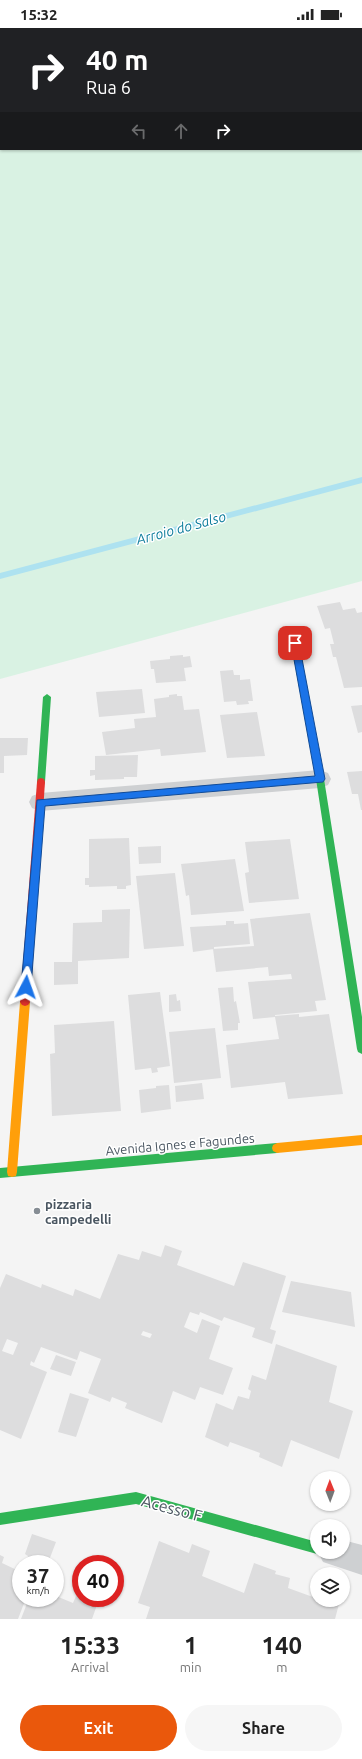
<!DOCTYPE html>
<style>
:root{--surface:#fff;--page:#f6f6f6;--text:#222;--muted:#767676;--accent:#ea580c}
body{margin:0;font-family:Ubuntu,sans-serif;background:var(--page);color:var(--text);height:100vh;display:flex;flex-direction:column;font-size:15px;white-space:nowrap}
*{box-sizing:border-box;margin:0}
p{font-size:13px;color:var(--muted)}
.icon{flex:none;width:22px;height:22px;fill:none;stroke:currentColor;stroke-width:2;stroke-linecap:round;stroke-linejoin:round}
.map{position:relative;height:1591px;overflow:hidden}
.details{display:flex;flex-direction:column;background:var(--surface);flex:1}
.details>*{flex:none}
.banner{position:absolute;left:0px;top:0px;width:362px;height:122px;box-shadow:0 1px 3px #0004;background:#202124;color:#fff;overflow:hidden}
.needle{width:26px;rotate:359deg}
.fabs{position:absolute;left:310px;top:1443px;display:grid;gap:8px}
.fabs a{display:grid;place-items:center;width:40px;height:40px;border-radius:50%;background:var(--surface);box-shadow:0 1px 3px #0004;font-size:20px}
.speed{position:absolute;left:12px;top:1527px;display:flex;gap:8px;font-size:20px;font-weight:700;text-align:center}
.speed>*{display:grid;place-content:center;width:52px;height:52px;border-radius:50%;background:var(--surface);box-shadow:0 1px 3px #0004;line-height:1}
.speed small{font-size:10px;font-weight:400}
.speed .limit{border:6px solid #d22;background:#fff;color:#111}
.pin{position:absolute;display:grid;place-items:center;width:34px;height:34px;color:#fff;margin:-17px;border-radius:8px;box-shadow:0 2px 6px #0006}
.me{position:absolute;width:44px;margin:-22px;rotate:4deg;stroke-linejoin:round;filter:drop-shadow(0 0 3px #0008)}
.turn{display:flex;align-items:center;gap:14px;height:84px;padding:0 20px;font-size:18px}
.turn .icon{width:52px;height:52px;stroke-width:2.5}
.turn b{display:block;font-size:28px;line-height:34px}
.lanes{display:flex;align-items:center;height:38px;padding:0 20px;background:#0003;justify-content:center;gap:20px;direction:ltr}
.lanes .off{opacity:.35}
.eta{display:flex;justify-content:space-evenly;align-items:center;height:68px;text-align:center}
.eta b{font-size:24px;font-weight:700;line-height:28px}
.cta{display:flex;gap:8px;margin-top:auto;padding:8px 20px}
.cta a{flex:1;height:46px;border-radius:24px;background:var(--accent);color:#fff;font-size:16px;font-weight:700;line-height:46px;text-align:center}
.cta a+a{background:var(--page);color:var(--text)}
.status{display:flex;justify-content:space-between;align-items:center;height:28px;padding:0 20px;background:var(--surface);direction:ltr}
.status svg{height:11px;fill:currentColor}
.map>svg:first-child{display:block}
.green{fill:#d9f2e3;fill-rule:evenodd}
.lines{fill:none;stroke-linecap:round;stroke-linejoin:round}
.stream{fill:#aee2f0;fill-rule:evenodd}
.building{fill:#ddddde;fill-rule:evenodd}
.street{fill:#ced0d2;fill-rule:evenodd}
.fast{fill:#30b455;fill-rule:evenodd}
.slow{fill:#ff9f0a;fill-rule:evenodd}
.jam{fill:#e5322d;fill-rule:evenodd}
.route{fill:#1a73e8;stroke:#114b97}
.poi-dot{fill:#868d94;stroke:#fff;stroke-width:1.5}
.labels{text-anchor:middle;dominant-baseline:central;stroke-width:3;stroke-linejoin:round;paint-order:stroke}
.street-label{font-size:13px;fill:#4a5661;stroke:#fff}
.poi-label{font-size:13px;font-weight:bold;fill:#4a5661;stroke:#fff;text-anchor:start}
.water-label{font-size:14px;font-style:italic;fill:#0c7c9b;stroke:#fff}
.near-street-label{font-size:16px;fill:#4a5661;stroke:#fff}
</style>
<div class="status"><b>15:32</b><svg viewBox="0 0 49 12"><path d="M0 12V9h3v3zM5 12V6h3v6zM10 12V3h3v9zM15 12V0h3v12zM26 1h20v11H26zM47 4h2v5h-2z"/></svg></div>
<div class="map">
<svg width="362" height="1591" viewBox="0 0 362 1591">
<rect width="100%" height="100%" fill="#f4f4f4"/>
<path class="green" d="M0,0H362V553L0,651ZM1,1H361V121H1Z"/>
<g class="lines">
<path class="stream" d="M362,449V455L0,551V545Z"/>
</g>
<path class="building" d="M340,574L343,582L355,580L357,585L362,584V659L344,660L336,629H333L330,616H334L330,600L325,601L317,578Z
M183,627V629L190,628L192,639L184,640L186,653L156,655L154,641H151L150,633L170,631V628Z
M233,642L234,647H240V652L250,651L253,673H248L249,676L237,677L236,673L224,674L220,643Z
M142,661L145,685L99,689L96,664Z
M177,666V668H182L184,682L199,681L206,724L161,728L160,721L106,727L102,704L135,700L134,691L156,689L154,671L169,669V667Z
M362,677V704L358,705L351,678Z
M257,684L265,728L227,730L220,687Z
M0,710H28L27,727L4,728V745H0Z
M138,727L137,749H124V751L95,752V747L90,748V742H95V728Z
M362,743V782H361L358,766H352L347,744Z
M129,810L131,857L126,858V861H117V858L89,859V857H85V850H89V811Z
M290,811L299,871L249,875L245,845L249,844L245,814Z
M161,818V835L139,836L138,819Z
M235,831L244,883L191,887L189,867L186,868L181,836Z
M175,845L184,918L144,921L136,848Z
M130,881L129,930L78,933V956L54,957V934H72L73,895L102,894V882Z
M310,885L326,972L315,973L317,983L275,987V988L299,986V989L329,986L343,1066L288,1071L285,1054L231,1060L226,1017L279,1011L275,989L253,991L248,954L292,951L291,946L269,948L268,939L216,944L213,921L254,918L250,891Z
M226,893H234V896L248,895L250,916L214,919V921L193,924L190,899L226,897Z
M233,959L234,974L236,973L240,995H238V1002L223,1003L218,960Z
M160,964L170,1038L157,1040L158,1044L152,1045L151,1040L135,1042L128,967Z
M176,966L177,973L180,972L181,983L169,984V967Z
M114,993L121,1083L52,1088L50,1026L55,1025L54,997Z
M215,1000L221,1050L174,1055L169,1004Z
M202,1055L204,1071L176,1074L175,1058Z
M169,1057L171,1081L141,1085L139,1062L156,1060V1058Z
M165,1217L182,1223L177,1237L234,1258L243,1234L286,1248L270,1301L276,1303L272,1316L252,1309L255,1300L224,1289L222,1293L200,1284L199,1287L190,1284L184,1299L197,1305L202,1291L220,1298L209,1331L233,1340L223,1367L200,1359L195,1372L173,1363L162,1395L125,1380L127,1375L112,1369L110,1374L88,1365L101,1331L80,1323L77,1332L41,1319L34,1335L31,1333L30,1337L47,1344L21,1411L0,1402V1260L6,1246L41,1260L42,1256L73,1268L75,1261L100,1271L118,1226L139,1232L142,1223L161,1229ZM143,1303L152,1306L150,1310L141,1307ZM7,1311L18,1315L13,1327L2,1323Z
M291,1253L351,1264L355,1299L282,1284Z
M276,1316L337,1338L329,1374L353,1383L339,1431L291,1412L282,1439L259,1429L260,1425L230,1414L228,1419L205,1409L216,1375L233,1382L238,1368L249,1371L251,1363L248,1361L252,1347L266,1352Z
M56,1327L76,1334L71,1348L50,1341Z
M70,1365L89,1371L76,1409L58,1404Z
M32,1506L56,1514L48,1535L37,1531L35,1536H25L28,1528L25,1526Z
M159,1513L189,1525L192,1516L210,1523L202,1548L244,1565L254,1535L276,1543L275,1546L290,1550L288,1560L335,1577V1574L339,1576L335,1591H146L150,1579L138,1575Z
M0,1527L4,1529L2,1535L21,1544L20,1561L21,1570H26L18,1591H0Z
M55,1549L62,1552L56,1568L73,1575L76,1568L97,1577L92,1591H21L29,1570H55Z"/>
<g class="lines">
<path class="street" d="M320,742L328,745L331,751L328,757L320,760L40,783L32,780L29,774L32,768L40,765Z
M343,1512L362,1517V1547L323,1534L318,1524H343Z"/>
<path class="fast" d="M295,612L299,615L324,751L362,989V1026L358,1024L357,1021L316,751L291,615Z
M47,666L51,669L45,754L44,757H38L37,754L43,669Z
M277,1115L281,1117L282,1120L281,1123L277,1125L0,1150V1140Z
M136,1464L317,1514V1524H321L317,1526L136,1476L0,1497V1485Z"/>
<path class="slow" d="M25,970L28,971L30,974L17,1144L16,1148L12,1149L8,1148L7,1144L20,974L22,971Z
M362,1107V1117L277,1125L273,1123L272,1120L273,1117L277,1115Z"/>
<path class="jam" d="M41,750L44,751L45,754L30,974L28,977L25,978L22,977L20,974L37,754L38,751Z"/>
</g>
<path class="route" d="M295,612L299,615L325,751L323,754L45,778L31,959L30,962L26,963L23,962L21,959L37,772L315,748L291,615Z"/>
<circle class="poi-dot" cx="37" cy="1183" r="4"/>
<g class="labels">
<g class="street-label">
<text transform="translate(180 1116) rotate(-5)">Avenida Ignes e Fagundes</text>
</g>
<g class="poi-label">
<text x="45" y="1176">pizzaria<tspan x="45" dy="15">campedelli</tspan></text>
</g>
<g class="water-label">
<text transform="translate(181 500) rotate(-15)">Arroio do Salso</text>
</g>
<g class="near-street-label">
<text transform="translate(172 1480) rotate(15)">Acesso F</text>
</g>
</g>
</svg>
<div class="fabs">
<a><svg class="needle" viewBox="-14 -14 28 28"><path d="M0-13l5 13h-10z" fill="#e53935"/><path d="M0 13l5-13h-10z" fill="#767676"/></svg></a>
<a><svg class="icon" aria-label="sound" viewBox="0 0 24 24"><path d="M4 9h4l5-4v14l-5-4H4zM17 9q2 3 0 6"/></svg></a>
<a><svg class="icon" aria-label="layers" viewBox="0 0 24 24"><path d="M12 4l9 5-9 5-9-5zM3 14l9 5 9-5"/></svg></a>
</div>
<div class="speed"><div>37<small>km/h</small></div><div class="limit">40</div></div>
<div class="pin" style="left:295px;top:615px;background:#d93025"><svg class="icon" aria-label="arrive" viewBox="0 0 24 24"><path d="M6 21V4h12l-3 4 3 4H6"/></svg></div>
<svg class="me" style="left:26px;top:959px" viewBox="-20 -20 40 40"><path d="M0-17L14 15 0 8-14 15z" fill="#1a73e8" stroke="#fff" stroke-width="4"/></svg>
<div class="banner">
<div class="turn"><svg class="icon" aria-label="right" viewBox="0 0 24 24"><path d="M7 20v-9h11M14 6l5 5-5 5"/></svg><div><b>40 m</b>Rua 6</div></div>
<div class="lanes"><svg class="icon off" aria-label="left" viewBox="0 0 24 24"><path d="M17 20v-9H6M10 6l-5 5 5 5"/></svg><svg class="icon off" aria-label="ahead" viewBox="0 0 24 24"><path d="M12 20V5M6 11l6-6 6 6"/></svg><svg class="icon" aria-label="right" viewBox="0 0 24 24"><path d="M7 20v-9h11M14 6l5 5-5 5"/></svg></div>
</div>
</div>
<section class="details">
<div class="eta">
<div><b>15:33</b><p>Arrival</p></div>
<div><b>1</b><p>min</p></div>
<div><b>140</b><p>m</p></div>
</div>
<div class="cta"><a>Exit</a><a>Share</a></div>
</section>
